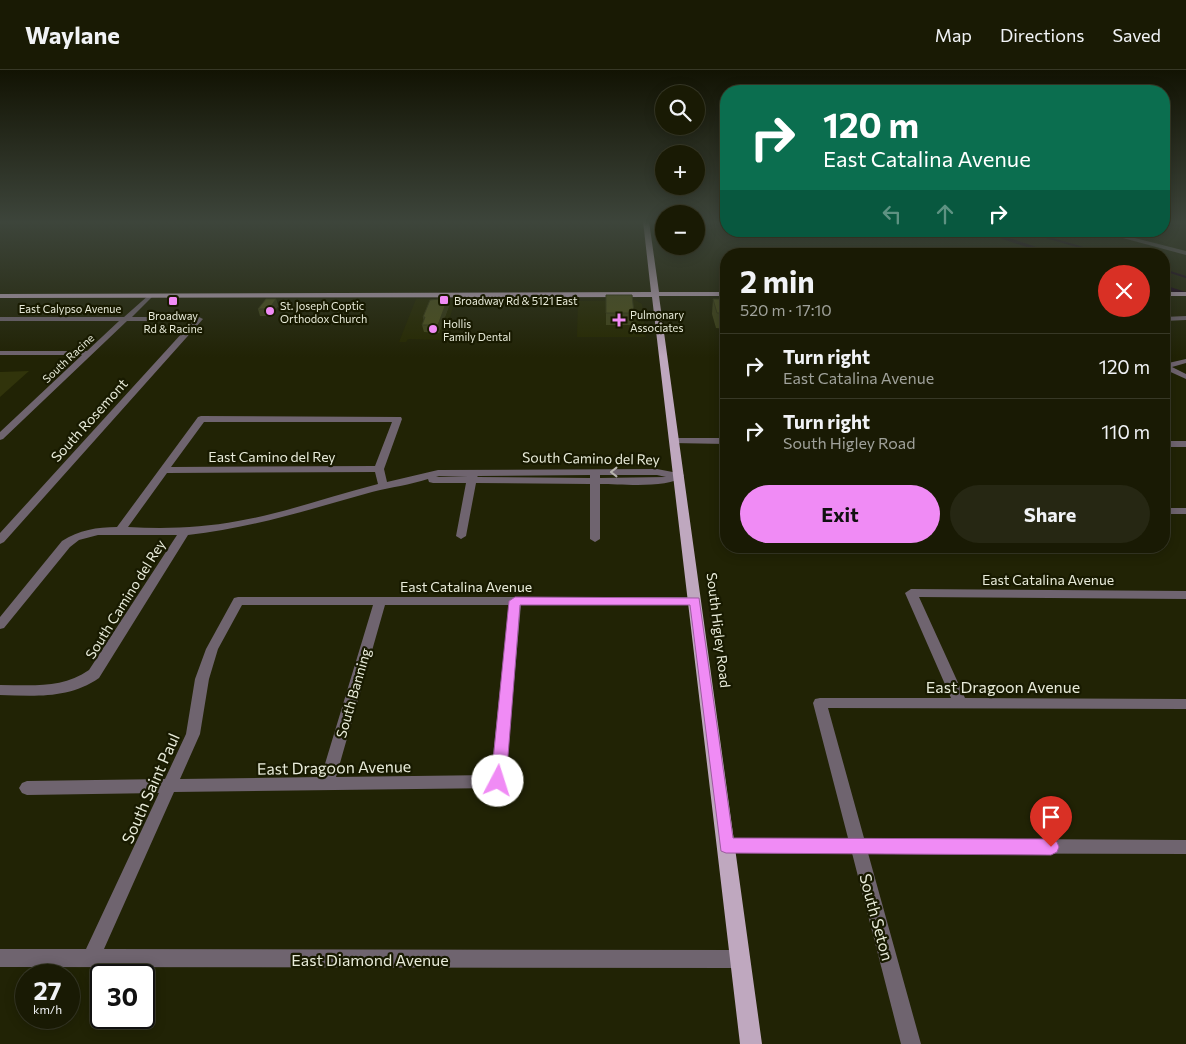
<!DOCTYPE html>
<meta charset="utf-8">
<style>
:root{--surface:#191a04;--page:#262713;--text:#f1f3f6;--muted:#9fa19a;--line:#373826;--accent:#f08bf5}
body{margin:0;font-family:Commissioner,sans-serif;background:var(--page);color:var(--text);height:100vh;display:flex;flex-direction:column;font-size:19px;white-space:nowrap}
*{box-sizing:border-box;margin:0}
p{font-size:16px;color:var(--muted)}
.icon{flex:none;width:28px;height:28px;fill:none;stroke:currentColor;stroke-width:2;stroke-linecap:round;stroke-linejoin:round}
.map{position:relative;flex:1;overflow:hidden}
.drawer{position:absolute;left:720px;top:178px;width:450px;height:305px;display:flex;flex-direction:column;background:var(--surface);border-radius:20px;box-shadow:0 2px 12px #0003,0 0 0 1px var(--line)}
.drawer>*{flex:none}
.hud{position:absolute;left:720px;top:15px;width:450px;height:152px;border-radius:20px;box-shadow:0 2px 12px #0003,0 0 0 1px var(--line);background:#0b6e4f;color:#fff;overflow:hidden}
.tools{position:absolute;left:655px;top:15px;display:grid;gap:10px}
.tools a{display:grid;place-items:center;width:50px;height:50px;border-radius:50%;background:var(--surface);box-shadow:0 2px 12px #0003,0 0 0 1px var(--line);font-size:25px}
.speed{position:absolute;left:15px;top:894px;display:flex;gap:10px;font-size:25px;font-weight:700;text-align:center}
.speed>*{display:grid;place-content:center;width:65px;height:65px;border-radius:50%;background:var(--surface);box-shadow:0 2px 12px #0003,0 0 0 1px var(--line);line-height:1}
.speed small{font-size:12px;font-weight:400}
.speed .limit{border:2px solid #111;border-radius:8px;background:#fff;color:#111}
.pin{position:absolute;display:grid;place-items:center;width:42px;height:42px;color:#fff;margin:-51px -21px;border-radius:50% 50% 50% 0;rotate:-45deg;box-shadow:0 0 5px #0007}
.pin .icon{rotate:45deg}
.me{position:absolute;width:55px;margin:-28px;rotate:5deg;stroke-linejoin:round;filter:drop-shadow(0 0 4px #0008)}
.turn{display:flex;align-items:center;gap:18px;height:105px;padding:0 20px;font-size:22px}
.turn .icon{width:65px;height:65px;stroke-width:2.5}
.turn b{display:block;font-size:35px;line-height:42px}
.lanes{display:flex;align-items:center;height:48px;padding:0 20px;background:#0003;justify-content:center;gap:25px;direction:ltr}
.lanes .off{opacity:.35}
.round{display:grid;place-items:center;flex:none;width:52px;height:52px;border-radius:26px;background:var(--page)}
.overview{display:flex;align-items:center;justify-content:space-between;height:85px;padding:0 20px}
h1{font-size:30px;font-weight:700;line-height:38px}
.action{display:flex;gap:10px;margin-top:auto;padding:10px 20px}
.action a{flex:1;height:58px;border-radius:30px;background:var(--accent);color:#111;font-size:20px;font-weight:700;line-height:58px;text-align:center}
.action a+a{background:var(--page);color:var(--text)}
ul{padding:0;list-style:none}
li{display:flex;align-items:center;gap:15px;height:65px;padding:0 20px;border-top:1px solid var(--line)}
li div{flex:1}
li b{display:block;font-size:19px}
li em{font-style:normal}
header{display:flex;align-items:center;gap:30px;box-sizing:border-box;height:70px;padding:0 25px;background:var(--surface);border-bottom:1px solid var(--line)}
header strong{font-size:24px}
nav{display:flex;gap:28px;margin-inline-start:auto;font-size:18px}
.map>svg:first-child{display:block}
.built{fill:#262901}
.green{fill:#31340b}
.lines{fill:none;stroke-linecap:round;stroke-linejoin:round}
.stream{stroke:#19001b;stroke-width:2}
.canal{fill:#19001b;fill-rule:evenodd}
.minor{fill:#6f646f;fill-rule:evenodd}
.major{fill:#bfa8bf;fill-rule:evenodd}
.wall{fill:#41451a}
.shaded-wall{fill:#353815}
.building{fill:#4c501e;stroke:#353815}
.oneway{stroke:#b8b5af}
.route{fill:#f08bf5;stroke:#9c5a9f}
.poi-dot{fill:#f08bf5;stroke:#181a00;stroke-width:2}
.labels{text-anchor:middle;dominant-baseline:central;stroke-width:4.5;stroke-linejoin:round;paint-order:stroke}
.far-poi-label{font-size:11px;fill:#e8ebd9;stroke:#181a00;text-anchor:start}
.far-street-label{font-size:11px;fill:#e8ebd9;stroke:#181a00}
.street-label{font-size:14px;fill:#e8ebd9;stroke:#181a00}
.near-street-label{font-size:16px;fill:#e8ebd9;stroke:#181a00}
</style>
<header>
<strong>Waylane</strong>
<nav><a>Map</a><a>Directions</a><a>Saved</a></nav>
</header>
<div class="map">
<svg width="1186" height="974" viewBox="0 0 1186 974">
<rect width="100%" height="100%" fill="#212305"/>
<path class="built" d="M416,229H456L442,270L408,269L406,272H399Z
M635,230L642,234L646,267H577L578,231Z"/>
<path class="green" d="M29,301L0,327V302Z"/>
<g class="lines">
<path class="stream" d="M1025,161L1104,184
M1164,200L1186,207"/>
<path class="canal" d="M978,161H988L1058,184H1048Z
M1164,215L1186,222V226L1164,219Z"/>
<path class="minor" d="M1072,161L1096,164L1107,161H1117L1115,163L1186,181V185L1108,164L1096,168Z
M150,224L152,225V227L132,247H199L203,249L4,472L0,474V463L193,251H127L3,369L0,370V362L82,285H0V281H87L119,251H0V247H124Z
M1186,246V250L1164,251V247Z
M1186,289V293L1172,297L1186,304V309L1164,299V294Z
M201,346L401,347L402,349L384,399L387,412L438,400L657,399L683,404L684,406C668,419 622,414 600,414V469L595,472L590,469V414L476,413L466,466L461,469L456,466L466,413H433L429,412L428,409C410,415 391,417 372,422C311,439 252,458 188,465L99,608C69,629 35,626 0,625V615C31,615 62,619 89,600L177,465H98L79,470L70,477L4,558L0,559V547L62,471C79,460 97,457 117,457L198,347ZM204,352H392L375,396L171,397ZM375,402L378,414C331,426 285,443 238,451C201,458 165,459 128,457L167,403ZM590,405V408L477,407L478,406ZM600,405H657L666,407L600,408ZM439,406H468L436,407Z
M675,368H726V374L672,373L670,371Z
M1164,371H1186V377H1164Z
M1164,438H1186V444H1164Z
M911,519L1186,521V529L919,527L965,628L1186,629V639L828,638L864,768L1186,770V784L868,783L921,974H901L852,783L726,782L720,780L718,775L720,770L726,768H848L813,633L815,629L820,628H951L905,523Z
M238,527H695L699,528L701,531L699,534L695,535H521L505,711L503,716L498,718L174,722L104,879L740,880L746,883L749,889L746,895L740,898L0,897V879H86L159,723L27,725L22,723L19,718L22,713L27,711L165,709L186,664L195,609L206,579L234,528ZM242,535H373L321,707L180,709L200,664L209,609L218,579ZM385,535H509L491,705L336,707Z"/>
<path class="major" d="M643,151H649L659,222H726V226H659L762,974H740L652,227L0,228V224L651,222Z
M1164,222H1186V226H1164Z"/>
</g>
<path class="wall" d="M606,225L634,243L633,255H606Z
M448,228L449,236L439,263L424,262L422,255L424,251L423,247Z
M276,229L278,236L271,246H260L258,239Z
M713,229H726V259L716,258L712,244Z"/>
<path class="shaded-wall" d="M448,228L449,236L439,263L438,255Z
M276,229L278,236L271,246L269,239Z"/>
<path class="building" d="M606,225H632L634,243H606Z
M448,228L438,255H422L425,247H423L430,230Z
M266,229H276L269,239H258Z
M713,229H726V243H717Z"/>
<defs><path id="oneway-chevron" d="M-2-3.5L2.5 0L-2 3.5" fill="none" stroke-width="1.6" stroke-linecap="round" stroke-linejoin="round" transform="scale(1.25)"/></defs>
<use class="oneway" href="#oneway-chevron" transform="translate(614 402) rotate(180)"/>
<linearGradient id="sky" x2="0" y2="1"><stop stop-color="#121303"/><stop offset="0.53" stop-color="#3d453b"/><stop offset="1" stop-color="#3d453b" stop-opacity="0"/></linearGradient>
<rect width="1186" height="287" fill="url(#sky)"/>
<path class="route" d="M515,527L699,528L733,768L1051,769L1057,772L1059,777L1057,782L1051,785L726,783L721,781L690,535H520L506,711L504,716L498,718L493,716L491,711L509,531Z"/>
<g class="poi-dot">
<rect x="439" y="225" width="10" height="10" rx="2.5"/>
<rect x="168" y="226" width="10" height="10" rx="2.5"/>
<circle cx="270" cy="241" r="5"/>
<path d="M616.5 242.5h5v5h5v5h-5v5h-5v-5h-5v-5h5z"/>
<circle cx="433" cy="259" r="5"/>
</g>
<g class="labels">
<g class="far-poi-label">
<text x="454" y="230">Broadway Rd &amp; 5121 East</text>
<text x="280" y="235">St. Joseph Coptic<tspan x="280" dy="13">Orthodox Church</tspan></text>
<text x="630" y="244">Pulmonary<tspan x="630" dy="13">Associates</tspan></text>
<text x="173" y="245" text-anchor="middle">Broadway<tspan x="173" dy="13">Rd &amp; Racine</tspan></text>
<text x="443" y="253">Hollis<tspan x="443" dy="13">Family Dental</tspan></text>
</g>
<g class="far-street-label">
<text x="70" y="238">East Calypso Avenue</text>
<text transform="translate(68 288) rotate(-43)">South Racine</text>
</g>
<g class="street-label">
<text transform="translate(89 350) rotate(-48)">South Rosemont</text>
<text x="272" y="386">East Camino del Rey</text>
<text transform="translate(591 388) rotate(1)">South Camino del Rey</text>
<text x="1048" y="509">East Catalina Avenue</text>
<text x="466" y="516">East Catalina Avenue</text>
<text transform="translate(125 529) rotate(-58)">South Camino del Rey</text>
<text transform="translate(719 560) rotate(83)">South Higley Road</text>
<text transform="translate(353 623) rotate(-74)">South Banning</text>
</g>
<g class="near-street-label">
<text x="1003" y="616">East Dragoon Avenue</text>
<text transform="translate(334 697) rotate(-1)">East Dragoon Avenue</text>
<text transform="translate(150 718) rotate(-66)">South Saint Paul</text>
<text transform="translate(877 847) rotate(75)">South Seton</text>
<text x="370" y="889">East Diamond Avenue</text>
</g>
</g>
</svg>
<div class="tools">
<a><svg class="icon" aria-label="search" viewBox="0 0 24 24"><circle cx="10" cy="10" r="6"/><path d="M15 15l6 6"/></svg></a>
<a>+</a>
<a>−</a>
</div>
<div class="speed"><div>27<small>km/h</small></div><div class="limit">30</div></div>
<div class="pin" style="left:1051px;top:777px;background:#d93025"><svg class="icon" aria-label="arrive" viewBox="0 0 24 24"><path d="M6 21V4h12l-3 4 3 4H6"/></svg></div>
<svg class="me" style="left:498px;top:711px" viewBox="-20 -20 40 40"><circle r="19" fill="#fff"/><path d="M0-13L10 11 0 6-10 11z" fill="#f08bf5"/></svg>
<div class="hud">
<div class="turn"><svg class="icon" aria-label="right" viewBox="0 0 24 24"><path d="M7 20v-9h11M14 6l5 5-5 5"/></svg><div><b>120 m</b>East Catalina Avenue</div></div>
<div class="lanes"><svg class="icon off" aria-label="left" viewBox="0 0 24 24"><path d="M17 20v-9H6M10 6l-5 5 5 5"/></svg><svg class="icon off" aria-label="ahead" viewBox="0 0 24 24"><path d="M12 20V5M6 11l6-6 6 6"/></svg><svg class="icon" aria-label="right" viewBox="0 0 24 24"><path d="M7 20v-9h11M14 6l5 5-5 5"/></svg></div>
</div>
<section class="drawer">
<div class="overview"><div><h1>2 min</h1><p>520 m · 17:10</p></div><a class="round" style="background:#d93025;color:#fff"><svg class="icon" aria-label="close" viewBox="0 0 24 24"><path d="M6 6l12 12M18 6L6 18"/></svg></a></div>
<ul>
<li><svg class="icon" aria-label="right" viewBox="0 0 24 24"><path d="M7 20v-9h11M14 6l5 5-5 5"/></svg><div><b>Turn right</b><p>East Catalina Avenue</p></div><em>120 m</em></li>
<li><svg class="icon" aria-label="right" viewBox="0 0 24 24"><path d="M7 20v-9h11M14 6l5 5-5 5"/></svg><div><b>Turn right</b><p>South Higley Road</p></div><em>110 m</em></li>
</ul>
<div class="action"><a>Exit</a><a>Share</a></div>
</section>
</div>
